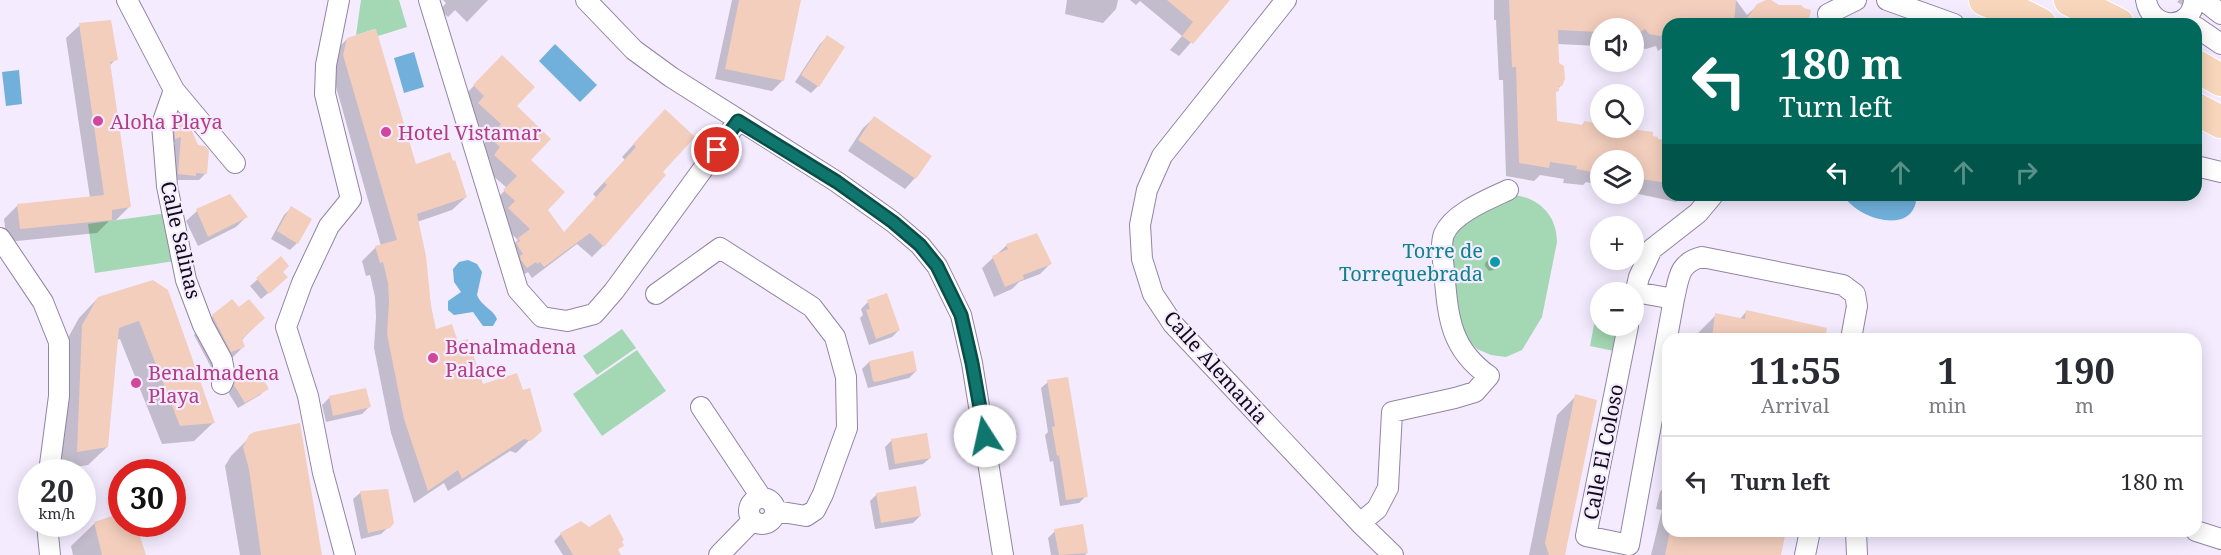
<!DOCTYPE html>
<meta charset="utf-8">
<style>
:root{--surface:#fff;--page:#f7f7f7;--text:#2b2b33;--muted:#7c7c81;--line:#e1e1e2}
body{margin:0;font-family:"Noto Serif",serif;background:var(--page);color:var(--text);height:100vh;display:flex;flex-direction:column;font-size:22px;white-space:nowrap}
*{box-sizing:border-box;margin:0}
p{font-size:20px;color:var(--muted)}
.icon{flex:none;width:33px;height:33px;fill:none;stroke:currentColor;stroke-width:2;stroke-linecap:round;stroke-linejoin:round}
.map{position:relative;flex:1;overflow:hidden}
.details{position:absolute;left:1662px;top:333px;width:540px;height:204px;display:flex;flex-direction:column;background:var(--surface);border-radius:18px;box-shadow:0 3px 15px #0003}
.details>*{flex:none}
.banner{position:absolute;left:1662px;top:18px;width:540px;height:183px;border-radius:18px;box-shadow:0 3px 15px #0003;background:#00695c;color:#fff;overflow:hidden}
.buttons{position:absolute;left:1590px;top:18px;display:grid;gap:12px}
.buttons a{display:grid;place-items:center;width:54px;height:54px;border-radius:50%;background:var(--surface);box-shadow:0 3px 15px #0003;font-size:30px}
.speed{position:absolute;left:18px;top:459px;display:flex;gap:12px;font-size:30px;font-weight:700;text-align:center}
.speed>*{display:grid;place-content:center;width:78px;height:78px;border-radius:50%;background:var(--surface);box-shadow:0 3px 15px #0003;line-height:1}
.speed small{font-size:15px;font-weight:400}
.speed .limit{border:9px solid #d22;background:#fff;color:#111}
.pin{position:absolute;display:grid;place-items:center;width:51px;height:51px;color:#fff;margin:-26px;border:3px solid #fff;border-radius:50%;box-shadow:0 2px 6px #0007}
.me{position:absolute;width:66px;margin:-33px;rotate:350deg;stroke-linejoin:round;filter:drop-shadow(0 0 4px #0008)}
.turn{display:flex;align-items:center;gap:21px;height:126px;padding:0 18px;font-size:27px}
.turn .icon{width:78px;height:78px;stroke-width:2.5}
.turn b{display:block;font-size:42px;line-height:51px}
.lanes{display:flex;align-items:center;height:57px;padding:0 18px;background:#0003;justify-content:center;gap:30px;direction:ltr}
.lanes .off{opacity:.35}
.eta{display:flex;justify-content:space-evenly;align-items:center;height:102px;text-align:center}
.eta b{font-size:36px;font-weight:700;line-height:42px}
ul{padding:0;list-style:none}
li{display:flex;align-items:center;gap:18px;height:90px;padding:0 18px;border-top:2px solid var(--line)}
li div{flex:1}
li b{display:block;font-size:22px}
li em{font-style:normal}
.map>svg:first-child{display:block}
.green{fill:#a4d7b3}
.water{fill:#70b0da}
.shadow{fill:#0003}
.building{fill:#f3cebd}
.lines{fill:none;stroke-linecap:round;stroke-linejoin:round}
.street-casing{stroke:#9284a3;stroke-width:22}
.primary-casing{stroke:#fff;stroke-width:34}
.street{stroke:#fff;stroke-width:20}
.primary{stroke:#f8d6bb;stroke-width:32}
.route-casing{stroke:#0a4d48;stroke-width:15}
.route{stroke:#0f766e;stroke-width:10}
.hotel-dot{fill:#d1479c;stroke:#f4ebff;stroke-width:2}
.culture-dot{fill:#0f9aa8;stroke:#f4ebff;stroke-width:2}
.labels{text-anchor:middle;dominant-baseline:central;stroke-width:4.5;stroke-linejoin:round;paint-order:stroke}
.hotel-label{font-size:20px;fill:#b23c85;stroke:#f4ebff;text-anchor:start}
.street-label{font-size:20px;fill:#100b16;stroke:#f4ebff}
.culture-label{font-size:20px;fill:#0d838f;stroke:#f4ebff;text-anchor:end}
</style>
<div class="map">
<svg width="2221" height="555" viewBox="0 0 2221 555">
<rect width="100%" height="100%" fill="#f4ebff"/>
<path class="green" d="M361,0H399L407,27L378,36L375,29L356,35Z
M1515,195C1540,199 1557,216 1557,242L1542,317L1522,350L1506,357L1491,355L1477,349L1460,330L1448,262L1452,239L1456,232L1470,220L1495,205Z
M168,213L175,261L95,273L88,224Z
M1599,298L1600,326H1619L1614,351L1590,346Z
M622,329L636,348L597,375L583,356Z
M637,350L666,391L602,436L573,394Z"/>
<path class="water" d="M555,44L597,85L580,102L539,61Z
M414,52L424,87L404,93L394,58Z
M19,70L22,104L6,106L2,72Z
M1907,195L1913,196L1916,202C1909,235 1857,218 1844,196Z
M468,260L477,264L482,272L477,295C481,306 493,309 497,319L493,326H483L473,312L454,315L448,310V301L461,292L454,282L453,269L459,262Z"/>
<path class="shadow" d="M443,0H488L467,22L455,10L448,17L440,10L446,3Z
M732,0H799L783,80L772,91L715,79Z
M1067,0H1118L1116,9L1103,23L1065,14Z
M1130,0H1228L1179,56L1170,50L1182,36L1140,1L1136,5Z
M1494,0H1736L1747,15L1758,5L1806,24H1668V44L1658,51L1656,46L1646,49L1635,47L1634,28H1600V46L1557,44L1561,85L1555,94V122L1581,126L1584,123L1600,126L1603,130L1629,133L1632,130L1646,169L1668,136V195H1683L1676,202L1634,193V160H1600V185L1586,182L1583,185L1563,183L1564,179L1540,175L1534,181L1506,176L1503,80H1499L1496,20H1494Z
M2179,0H2213L2198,15L2177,2Z
M80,25L116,59L109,66L130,206L116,220L109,221L97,233L7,242L4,219L18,205L90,198L66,38Z
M827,37L818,86L811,93L795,82L820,44Z
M347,39L415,166L466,197L452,210L417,222L435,331L457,344L482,386L540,430L516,453L510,451L448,491L444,483L414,503L391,433L374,348L376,317L375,297L370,275L366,276L362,261L376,247L381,246L331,69L333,53Z
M502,57L529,160L546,210L563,234L596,197L593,194L625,160L622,157L653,123L661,172L603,246L592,257L577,244L532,278L528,272L525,274L523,272L515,278L507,251L518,240L498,221L493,203L507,188L483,167L490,160L478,149L491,137L467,116L474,109L462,98Z
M178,116L206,173L199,180H172L175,142L169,145L172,122Z
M874,118L930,156L915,178L905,189L848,151L863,128Z
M291,208L297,243L290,250L271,239L284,215Z
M197,211L246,217L236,227L198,246L186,221Z
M1007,245L1050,264L1040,274L1019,282L1012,289L994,297L982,268Z
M1494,255L1500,258V262L1493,270L1489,271L1485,266V263Z
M281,259L279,284L261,299L250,286Z
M153,282L213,423L194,441L162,444L120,339L116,340L107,447L88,465L59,470L64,345L79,318L98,298Z
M868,302L899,330L892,337L869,345L860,318L863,315L861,309Z
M239,309L263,318L241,341L243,347L225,365L212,369L194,335L213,316Z
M1747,311L1823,339H1696L1697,334L1716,315L1739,320Z
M869,362L916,371L909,378L868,388L862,369Z
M237,380L267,388L260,395L238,408L228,392L230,387Z
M1048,382L1086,496L1079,503L1060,506L1053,461L1050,462L1045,435L1048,432L1041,388Z
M365,390L369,407L362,414L326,422L322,405L329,398Z
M1576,396L1565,555H1529L1557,415Z
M298,424L321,555H240L225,466L231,456L250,437Z
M892,440L930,458L923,464L889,470L885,447Z
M1668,482V531H1785L1780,555H1651L1662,510L1656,509L1660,492Z
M387,490L393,523L381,534L361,539L353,499L360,493Z
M877,494L920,516L913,523L875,529L870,501Z
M95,523L135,524L144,555H73L71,546Z
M589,529L620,542L622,545L613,555H563L554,541L561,534Z
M1055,531L1087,553L1085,555H1051L1048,538Z"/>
<path class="building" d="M739,0H801L784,81L725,69Z
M1167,0H1230L1193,44L1182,36L1193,22Z
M1509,0H1736L1734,24H1668V33L1660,36L1649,34L1645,29L1634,36V28H1600V32L1558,30L1559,63L1564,66L1565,79L1562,86H1559V91L1556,92L1557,121L1583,125L1584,121L1600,124V128L1631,132V129L1653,132V136L1658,137V139L1668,140V183L1634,178V160H1600V169H1598V173L1576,169L1577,166L1550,162L1549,168L1519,163L1516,67H1512Z
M1766,0H1771L1779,5H1801L1804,8L1811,10L1809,19L1805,24H1743L1757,4Z
M111,20L118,60L110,62L131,207L112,210V220L20,229L17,204L104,195L79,23Z
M376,29L416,164L450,152L453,161L455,160L467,197L417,214L426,256L431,306L436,329L452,324L458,342L468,339L483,384L517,373L523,390L530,388L542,431L531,441L524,439L462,479L458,470L428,491L404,419L387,334L389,302L388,283L383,262L380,263L375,246L397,240L343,55L347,38Z
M827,35L845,47L819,87L801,75Z
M502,55L535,87L517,106L551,139L531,160L565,192L548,210L564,232L607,185L604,182L636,147L633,144L665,109L695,137L663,172L666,175L604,247L590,233L544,267L540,262L537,264L536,262L527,268L521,260L520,256L523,254L516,243L520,241L518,238L530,229L508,208L515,201L503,190L517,176L494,155L500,147L489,137L501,124L478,103L484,96L473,85Z
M178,114L191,129L198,145L205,146L209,151L207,174L196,173V176L178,174L181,137L175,139L174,126Z
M874,116L932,156L916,179L858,140Z
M230,194L248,217L208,237L196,209Z
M291,206L312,219L298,244L277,231Z
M1037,233L1052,264L1023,275L1024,279L1005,287L992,256L1008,249L1006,244Z
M281,256L289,266L283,272L288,277L269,294L256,278Z
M153,280L168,290L215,423L180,426L139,321L119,328L108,447L77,452L82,325L98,297Z
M887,293L900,330L876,339L866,310L870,309L867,300Z
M232,299L239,307L249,299L265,318L242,339L245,347L231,352L212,315Z
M1746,310L1827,328L1825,339H1712L1715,313L1745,319Z
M913,351L917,371L876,382L873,381L869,361Z
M256,367L269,389L245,403L234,385L236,379Z
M1068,377L1088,497L1066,500L1059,455L1057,456L1052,427L1055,426L1047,380Z
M366,388L371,407L333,416L329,396Z
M1575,394L1597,400L1565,555H1549L1545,543Z
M300,423L322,555H261L249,469L243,447L249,435L254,432Z
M927,433L931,458L895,464L891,439Z
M916,486L921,516L881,523L876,493Z
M388,489L394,523L390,528L368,533L360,491Z
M122,513V524H136L146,555H102L94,522Z
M610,514L624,540L622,541L624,546L618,549L621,555H573L560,533L581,521L589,527Z
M1083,524L1088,553L1059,555L1054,529Z
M1670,531H1786L1781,555H1665Z"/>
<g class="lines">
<g class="street-casing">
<path id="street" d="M127,0L174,90L162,124L167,186L186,280L203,325L222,360L225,376L222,384
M339,0L326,65L325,94L351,199L329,226L302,283L286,327L308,396L323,473L345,555
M429,0L518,290L542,317L567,321L594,314L614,291L738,121
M586,0L634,50L671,77L837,182L893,222L920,245L937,266L961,315L972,363L1003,555
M1286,0L1162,156L1147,190L1140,225L1142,259L1153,294L1173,324L1360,523L1393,555
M1887,0L1954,24
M2146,0C2151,31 2192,31 2194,0
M2203,0L2221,14
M1828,14L1856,0
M2196,27L2221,44
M174,90L235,163
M2196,166L2221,172
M0,238L43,302L59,342V396L49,472
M656,294L720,248L812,307L835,337L846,377L847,428L823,494L815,510L806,516L776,511
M1634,298L1639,277L1652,249L1698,213L1713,195
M1674,299C1679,278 1678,263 1702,257L1843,285L1855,294L1857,306L1851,339
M1628,326L1586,536L1629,545L1674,299L1635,292
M701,407L761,497
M749 511a13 13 0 1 1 26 0a13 13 0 1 1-26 0Z
M1360,523L1377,509L1388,488L1392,412L1455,398L1475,392L1489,376C1449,348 1448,315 1444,270C1443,259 1440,245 1444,234C1453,213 1489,199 1508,190
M47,524L50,555
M1856,531L1857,555
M2196,531L2221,539
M719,555L753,520
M1805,555L1810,531"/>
</g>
<g class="primary-casing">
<path id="primary" d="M1985,0L2022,15L2040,24
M2070,0L2118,24
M2196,66L2221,80
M2196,109L2221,122"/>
</g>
<use href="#street" class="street"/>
<use href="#primary" class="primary"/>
</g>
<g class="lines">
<g class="route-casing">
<path id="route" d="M717,150L738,121L837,182L893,222L920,245L937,266L961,315L972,363L985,436"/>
</g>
<use href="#route" class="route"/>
</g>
<g class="hotel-dot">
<circle cx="98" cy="121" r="6"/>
<circle cx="386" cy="132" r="6"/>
<circle cx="433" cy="358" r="6"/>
<circle cx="136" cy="383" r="6"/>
</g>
<circle class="culture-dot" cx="1495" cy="262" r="6"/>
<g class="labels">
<g class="hotel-label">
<text x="110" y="121">Aloha Playa</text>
<text x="398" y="132">Hotel Vistamar</text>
<text x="445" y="346">Benalmadena<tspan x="445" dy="23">Palace</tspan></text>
<text x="148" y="372">Benalmadena<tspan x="148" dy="23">Playa</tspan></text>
</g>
<g class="street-label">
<text transform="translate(181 240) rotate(77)">Calle Salinas</text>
<text transform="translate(1216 367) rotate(48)">Calle Alemania</text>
<text transform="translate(1603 452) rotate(-79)">Calle El Coloso</text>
</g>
<g class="culture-label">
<text x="1483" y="250">Torre de<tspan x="1483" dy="23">Torrequebrada</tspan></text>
</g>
</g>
</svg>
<div class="buttons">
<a><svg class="icon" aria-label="sound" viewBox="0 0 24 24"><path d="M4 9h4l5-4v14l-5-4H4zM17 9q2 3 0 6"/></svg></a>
<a><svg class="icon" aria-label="search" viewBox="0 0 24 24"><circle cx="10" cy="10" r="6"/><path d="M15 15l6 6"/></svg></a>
<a><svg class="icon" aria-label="layers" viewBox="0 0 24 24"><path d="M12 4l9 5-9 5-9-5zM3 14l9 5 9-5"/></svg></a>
<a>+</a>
<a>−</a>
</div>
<div class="speed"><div>20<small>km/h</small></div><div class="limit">30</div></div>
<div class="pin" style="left:717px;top:150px;background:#d93025"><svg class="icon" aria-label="arrive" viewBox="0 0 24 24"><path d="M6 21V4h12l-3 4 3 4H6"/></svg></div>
<svg class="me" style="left:985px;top:436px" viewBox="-20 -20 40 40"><circle r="19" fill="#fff"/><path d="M0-13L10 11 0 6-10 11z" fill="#0f766e"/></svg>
<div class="banner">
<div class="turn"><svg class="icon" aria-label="left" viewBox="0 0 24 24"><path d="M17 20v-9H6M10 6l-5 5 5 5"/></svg><div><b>180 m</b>Turn left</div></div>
<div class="lanes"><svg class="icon" aria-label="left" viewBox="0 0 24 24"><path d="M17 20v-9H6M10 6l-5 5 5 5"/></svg><svg class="icon off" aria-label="ahead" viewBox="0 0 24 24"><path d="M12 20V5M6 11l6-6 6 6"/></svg><svg class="icon off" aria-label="ahead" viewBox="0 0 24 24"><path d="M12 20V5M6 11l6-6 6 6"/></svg><svg class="icon off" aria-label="right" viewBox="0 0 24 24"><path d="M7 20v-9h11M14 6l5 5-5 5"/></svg></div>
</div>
<section class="details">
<div class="eta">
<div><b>11:55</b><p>Arrival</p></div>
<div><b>1</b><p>min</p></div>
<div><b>190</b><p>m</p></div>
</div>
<ul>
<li><svg class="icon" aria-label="left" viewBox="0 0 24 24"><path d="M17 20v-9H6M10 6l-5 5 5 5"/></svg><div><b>Turn left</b></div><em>180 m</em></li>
</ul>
</section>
</div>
